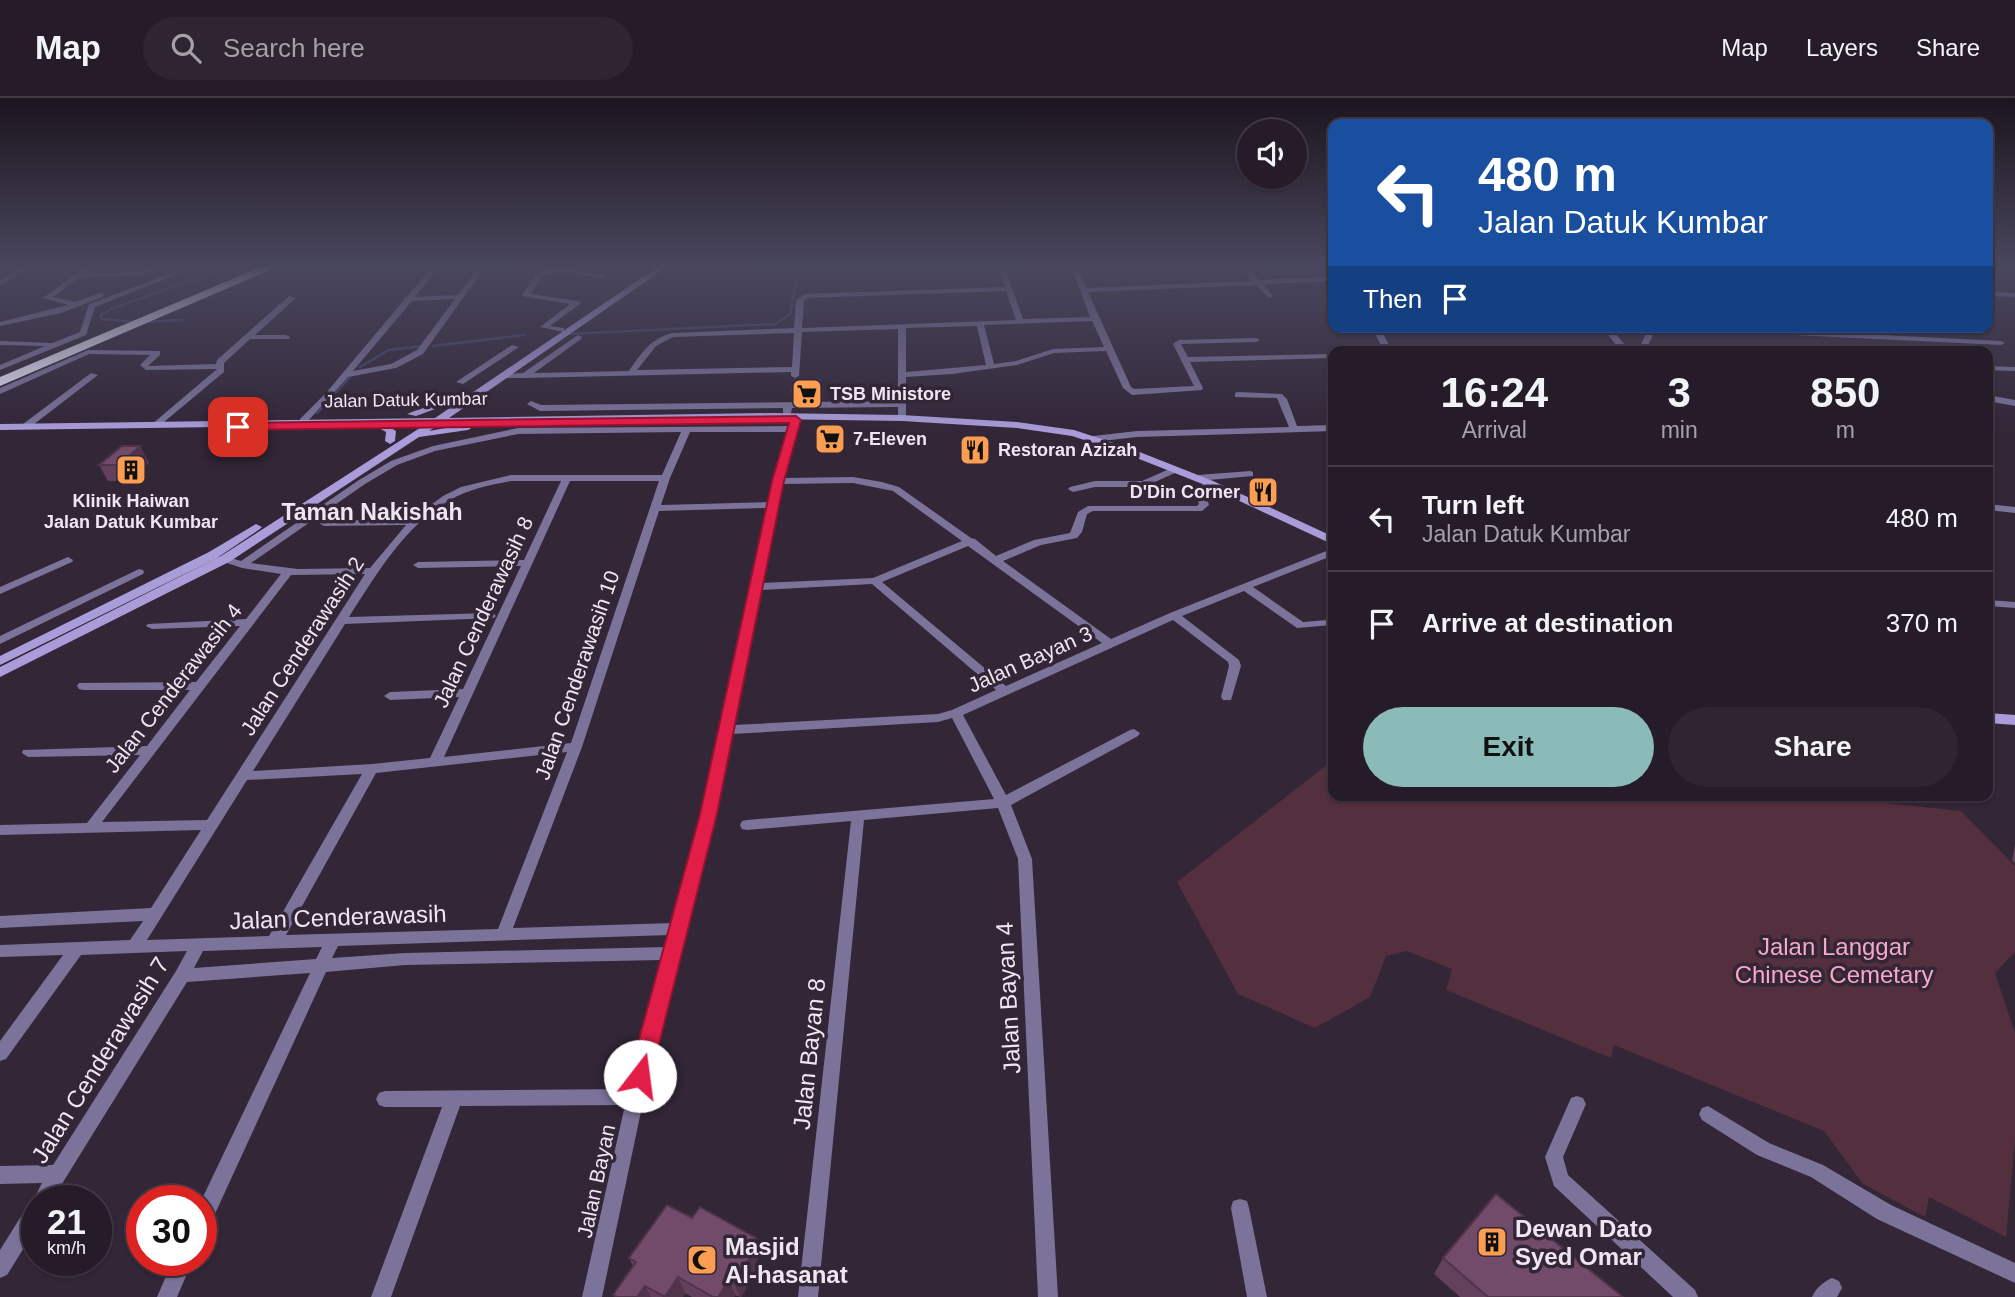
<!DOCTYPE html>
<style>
:root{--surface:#261c29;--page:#2e2531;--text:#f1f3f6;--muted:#a4a1a8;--line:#423a46;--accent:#8bbbb9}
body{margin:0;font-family:Arial,sans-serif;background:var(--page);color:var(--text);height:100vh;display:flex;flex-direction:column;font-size:26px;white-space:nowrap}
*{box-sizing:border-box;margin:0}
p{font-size:23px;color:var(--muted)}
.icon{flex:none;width:38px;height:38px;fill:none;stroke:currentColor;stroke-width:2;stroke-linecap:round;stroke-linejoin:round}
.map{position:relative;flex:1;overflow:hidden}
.sheet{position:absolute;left:1328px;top:248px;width:665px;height:455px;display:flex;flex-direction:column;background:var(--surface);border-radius:14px;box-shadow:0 2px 5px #0004,0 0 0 2px var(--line)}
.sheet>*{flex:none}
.guide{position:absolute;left:1328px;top:21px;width:665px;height:214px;border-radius:14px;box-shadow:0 2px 5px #0004,0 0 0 2px var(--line);background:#1a4fa0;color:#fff;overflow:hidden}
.fabs{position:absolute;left:1237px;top:21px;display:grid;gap:14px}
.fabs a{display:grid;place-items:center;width:70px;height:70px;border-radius:50%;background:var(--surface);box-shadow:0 2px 5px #0004,0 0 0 2px var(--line);font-size:35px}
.speed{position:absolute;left:21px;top:1087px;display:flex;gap:14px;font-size:35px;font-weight:700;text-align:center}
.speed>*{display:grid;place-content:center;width:91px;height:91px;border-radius:50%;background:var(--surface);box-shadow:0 2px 5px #0004,0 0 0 2px var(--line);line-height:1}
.speed small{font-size:18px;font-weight:400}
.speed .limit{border:10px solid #d22;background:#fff;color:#111}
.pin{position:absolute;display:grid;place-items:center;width:60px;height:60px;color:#fff;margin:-30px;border-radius:14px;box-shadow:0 4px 10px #0006}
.me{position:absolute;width:77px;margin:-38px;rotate:15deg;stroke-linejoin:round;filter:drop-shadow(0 0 5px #0008)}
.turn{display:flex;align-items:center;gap:24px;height:147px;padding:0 35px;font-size:32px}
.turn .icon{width:91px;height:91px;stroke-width:2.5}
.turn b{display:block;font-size:49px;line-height:60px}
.then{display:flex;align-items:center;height:66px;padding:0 35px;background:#0003;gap:14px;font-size:26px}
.eta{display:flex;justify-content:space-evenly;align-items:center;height:119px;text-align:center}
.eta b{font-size:42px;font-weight:800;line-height:49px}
.cta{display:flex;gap:14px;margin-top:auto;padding:14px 35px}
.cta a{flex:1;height:80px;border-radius:42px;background:var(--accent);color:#111;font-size:28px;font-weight:800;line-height:80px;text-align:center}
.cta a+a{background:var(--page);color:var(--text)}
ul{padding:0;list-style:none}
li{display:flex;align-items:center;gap:21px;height:105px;padding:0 35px;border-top:2px solid var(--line)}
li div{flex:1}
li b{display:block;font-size:26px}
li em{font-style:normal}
header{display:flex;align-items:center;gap:42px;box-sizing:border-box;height:98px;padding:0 35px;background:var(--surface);border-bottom:2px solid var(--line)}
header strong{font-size:33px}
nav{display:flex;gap:38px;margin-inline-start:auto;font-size:24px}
.search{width:490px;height:63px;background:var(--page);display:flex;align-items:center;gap:18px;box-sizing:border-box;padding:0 24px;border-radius:38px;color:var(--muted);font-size:26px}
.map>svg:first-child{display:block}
.green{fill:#542f3d}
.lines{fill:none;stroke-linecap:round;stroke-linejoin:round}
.stream{stroke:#3d466f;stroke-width:2.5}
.minor{fill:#7b739a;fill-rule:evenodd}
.secondary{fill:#a99cd9;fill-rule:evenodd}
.motorway{fill:#e8e5f8;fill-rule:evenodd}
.wall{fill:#63405b}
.shaded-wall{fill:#50344a}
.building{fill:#734b6a;stroke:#50344a;stroke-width:2}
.route{fill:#e11d48;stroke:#92132f;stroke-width:2}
.labels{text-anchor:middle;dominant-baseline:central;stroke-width:7;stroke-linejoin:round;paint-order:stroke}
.far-poi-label{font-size:18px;font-weight:bold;fill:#eee6f1;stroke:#322637;text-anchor:start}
.far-street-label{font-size:18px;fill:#eee6f1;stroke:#322637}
.street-label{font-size:21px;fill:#eee6f1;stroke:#322637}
.neighbourhood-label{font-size:23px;font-weight:bold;fill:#eee6f1;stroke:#322637}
.near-street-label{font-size:24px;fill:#eee6f1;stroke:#322637}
.near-park-label{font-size:24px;fill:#f8a8c5;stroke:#322637}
.near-poi-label{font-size:24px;font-weight:bold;fill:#eee6f1;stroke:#322637;text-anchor:start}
</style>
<header>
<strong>Map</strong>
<div class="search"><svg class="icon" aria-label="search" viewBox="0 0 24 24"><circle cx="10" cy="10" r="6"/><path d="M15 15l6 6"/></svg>Search here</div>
<nav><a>Map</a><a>Layers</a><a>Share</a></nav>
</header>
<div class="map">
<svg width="2015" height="1199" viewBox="0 0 2015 1199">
<rect width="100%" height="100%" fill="#322637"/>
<path class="green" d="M1333,662L1334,698H1820L1961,713L2015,768V854L1995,875L2015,935V1043L2006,1139L1929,1099L1925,1119L1863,1086L1824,1033L1614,947L1611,960L1446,892L1452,871L1407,853L1386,858L1370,899L1315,930L1238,896L1177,784Z"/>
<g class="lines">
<path class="stream" d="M136,224L102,221L100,218L111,211L231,168
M144,224L182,222
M568,236L775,226L790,216L799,168
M433,248L524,237
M360,269L389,252L423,248
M317,315L350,279"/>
<path class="minor" d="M24,168H32L0,187V182Z
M86,168H93L84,176L142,173L154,168H162L143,177L78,180L53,199L75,204L100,195H103V199L61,215L0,228V224L68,207L43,200Z
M190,168H199L95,209L86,237L0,272V267L45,248L0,247V243L52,245L80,234L89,206Z
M433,168H440L415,199L458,197L480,168H486L423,256L396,270L348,279L306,325H300V321L326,295L404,202V199H407ZM455,201L417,252L391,266L353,273L412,203Z
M541,168H547L545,172L568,171L605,178L602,180L568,175L543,176L531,196L577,203L581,205L550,228L564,230V234L540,229L570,206L522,198Z
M804,168H850L847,170H807Z
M998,168H1004L1023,221L1090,219L1071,168H1077L1086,190L1252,183L1243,171L1246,169L1259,182L1334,179V183L1263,186L1273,198L1269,200L1256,187L1088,194L1131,289L1134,291L1194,288L1173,246L1179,242L1256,240L1260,242L1256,244L1181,246L1188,259L1334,256V260L1190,264L1203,290L1202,292L1132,297L1123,290L1106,253L1054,255L1017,267L952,276L906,279V320L902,323L898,320V309L792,310L791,315L787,318L783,315V310L540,313L527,306L531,303L541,307L898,303V231L802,234L799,278L795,280L791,278V274L524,280H504L500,278L504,276L523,275L578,237L582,239L581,241L534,275L629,273C641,255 651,240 673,235L794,230L796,202L805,196L1005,189ZM1006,193L1016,222L802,230L804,203L807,200ZM1092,223L1104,249L1053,251L1016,263L994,266L984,227ZM977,228L986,267L906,274V230ZM794,235L792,269L637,272L656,248L673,239Z
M1988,194L2015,195V199L1988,198Z
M289,198L296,200L255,237H286L290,239L289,241H250L224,265V274L158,329L151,327L217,271L146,272L140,267L150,257L89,256L0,296V290L88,252L160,253V257L148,268L216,266L217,262Z
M1371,229H1379L1393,254H1385Z
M1602,229H1610L1625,247H1641L1649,229H1657L1648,247L1653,252L1651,254L1643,251L1497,254L1501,252L1617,248Z
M1666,229H1723L2001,243L2005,245L2001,247L1670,231Z
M512,247L519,249L463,286L456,284Z
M1988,268L2013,269H2015V273L1988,272Z
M91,275L98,277L29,330H23V326Z
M1238,294L1282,296L1287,301L1297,328L1334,327V333L1137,339L1093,344L1088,341L1093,338L1137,333L1289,329L1277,300L1235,299V295Z
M1988,297L2015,302V308L1988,303Z
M796,319L800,322L784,380L853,379L882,384L899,389L971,440L975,441L996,458L1034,442L1070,435L1078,414L1088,408H1197L1199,406L1195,394L1206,383H1212L1214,385L1205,394L1209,407L1202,413H1093L1087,416L1082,434L1077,440L1041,447L1003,463L1111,541L1170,515L1334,450V457L1253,489L1303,524L1328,522L1334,525L1332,527L1297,530L1244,493L1182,518L1239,562L1241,568L1231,602H1223L1221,599L1229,568L1228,564L1173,522L963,617L1006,697L1130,632L1134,631L1140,635L1138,638L1011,707L1032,761L1058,1199H1038L1018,761L998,710L864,722L818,1199H798L851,723L747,732L742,731L740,727L742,723L747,722L994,701L952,620L938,624L732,636L716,716L644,999L602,1199H582L625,1007L460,1008L391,1199H371L442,1009H385L379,1007L376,1001L379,995L385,993L628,991L663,862L405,867L326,874L208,1131L201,1133V1103L310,875L187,884L52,1102H37V1129L7,1177L0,1180V1152L30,1104L33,1103L42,1085L0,1086V1068L53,1067L176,873L187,853L81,857L6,961L0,963V943L63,857L0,859V847L130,842L143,823L0,830V818L151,810L201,732L0,737V727L87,725L140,657L28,659L22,655L23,652L147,648L190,592H83L79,591L77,588L79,585L196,584L240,528L152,531L146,528L148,526L246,521L281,476L242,470L221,463L220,461L221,459L225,458L241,463L359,382L391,363L433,348L518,330L790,328L793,320ZM681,334L662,377H511L461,389L443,398L412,421L320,423L319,425L324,428L406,427L370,470L298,471L251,465L365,386L397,367L435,353L518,336ZM690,334H788L769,404L661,407L670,380ZM511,383H561L524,462L418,464L413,467L418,470L521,468L463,591L390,594L384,598L390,602L459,599L430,660L372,666L253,673L345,526L494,520L496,518L494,516L490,515L349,519C376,477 405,427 450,402C469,391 490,387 511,383ZM570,383H659L571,645L444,659ZM853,385L893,393L962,443L873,480L762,485L782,386ZM767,410L702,716L673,825L513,830L582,649L659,413ZM968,448L1102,545L1006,588L882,484ZM365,476L207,722L102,724L291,477ZM872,486L996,592L952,612L938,616L734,627L761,492ZM567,654L498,831L286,837L376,675ZM362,676L269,838L147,842L247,682ZM670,837L667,849L405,855L332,860L338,848ZM322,849L316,861L194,870L203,853Z
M1174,369L1179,372L1177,374L1144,389H1095L1073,394L1068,391L1070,389L1095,383H1142Z
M1250,373L1253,374V378L1198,383L1193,380L1198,377Z
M1988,406L2015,409V415L1988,412Z
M68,459L73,462L72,464L0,496V489Z
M139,471L143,472L144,474L143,476L0,546V538Z
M1988,502L2015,504V510L1988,508Z
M1577,998L1583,1000L1586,1006L1563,1059L1568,1077L1695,1192L1698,1199H1673L1554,1088L1545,1059L1571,1000Z
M1708,1008L1769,1045L1823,1067L1891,1107L2015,1165V1185L1877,1121L1811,1079L1757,1057L1702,1022L1699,1016L1702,1010Z
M1240,1101L1247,1103L1249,1110L1267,1199H1247L1231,1110L1233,1103Z
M173,1162H193L177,1199H157Z
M1832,1180L1839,1183L1842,1190L1837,1199H1812C1816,1190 1823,1184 1832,1180Z"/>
<path class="secondary" d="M659,168H668L449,320L772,315L902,317L1017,324L1074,332L1132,351L1213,383L1334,439V447L1205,387L1124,355L1072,338L1017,330L902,323L772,321L440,326L429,333L468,326L473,329L468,332L419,339L229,464L0,579V569L221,458L426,326L386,327L396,333L395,343L390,346L385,343L386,334L374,327L0,332V326L435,320Z
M454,298L457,299V303L416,318L407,316Z
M256,426L262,429L260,431L217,460L0,567V558L209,454Z
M1988,615L2015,617V627L1988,625Z"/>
<path class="motorway" d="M263,168H279L0,288V279Z"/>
</g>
<path class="wall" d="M1988,168H2015V170L1988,169Z
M820,282V289L818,301L794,302L792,294Z
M140,348L149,365L128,383H108L99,367Z
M2015,745V765L2012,763Z
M762,1156L756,1164L759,1171L741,1199L735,1197L734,1199H692L685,1195L683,1199H615L613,1197L633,1168L629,1160Z
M1443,1160L1623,1199H1460L1434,1176Z"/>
<path class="shaded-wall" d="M820,282V289L818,301L817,294Z
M140,348L149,365L128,383L119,367Z
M756,1140L762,1156L756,1164L759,1171L741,1199H740L734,1185L748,1152Z
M678,1179L685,1195L683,1199H665Z
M729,1182L735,1197L734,1199H718Z
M645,1188L651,1199H637Z"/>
<path class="building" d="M795,282H820L817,294H792Z
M122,348H140L119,367H99Z
M1496,1096L1623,1199H1488L1443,1160Z
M667,1107L692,1120L700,1109L756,1140L748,1152L753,1155L734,1185L729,1182L718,1199H713L678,1179L665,1199L645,1188L637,1199H617L613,1197L636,1164L629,1160Z"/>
<linearGradient id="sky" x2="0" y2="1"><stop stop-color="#1c151e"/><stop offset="0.5" stop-color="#49475e"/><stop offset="1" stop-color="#49475e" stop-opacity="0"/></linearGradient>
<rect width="2015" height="336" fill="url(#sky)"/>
<path class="route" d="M796,318L801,322L784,383L717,716L651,978L648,985L640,988L633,985L629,978L700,716L772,383L789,325L238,332L232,329L238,325Z"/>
<defs>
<g id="supermarket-square" transform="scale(1.575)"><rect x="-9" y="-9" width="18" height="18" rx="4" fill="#fb9e51" stroke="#322637"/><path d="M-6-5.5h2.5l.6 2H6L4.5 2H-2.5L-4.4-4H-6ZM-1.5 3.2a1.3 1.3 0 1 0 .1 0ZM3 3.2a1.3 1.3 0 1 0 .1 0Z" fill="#111"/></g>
<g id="restaurant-square" transform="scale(1.575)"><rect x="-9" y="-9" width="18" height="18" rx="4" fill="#fb9e51" stroke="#322637"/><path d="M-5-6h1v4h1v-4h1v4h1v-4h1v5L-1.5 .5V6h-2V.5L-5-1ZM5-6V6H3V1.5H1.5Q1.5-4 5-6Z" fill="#111"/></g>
<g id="building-square" transform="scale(1.575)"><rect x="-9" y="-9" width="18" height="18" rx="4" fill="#fb9e51" stroke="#322637"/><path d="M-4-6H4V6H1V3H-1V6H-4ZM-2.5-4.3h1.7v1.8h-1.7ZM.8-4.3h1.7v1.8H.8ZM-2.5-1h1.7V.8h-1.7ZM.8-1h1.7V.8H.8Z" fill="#111"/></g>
<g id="mosque-square" transform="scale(1.575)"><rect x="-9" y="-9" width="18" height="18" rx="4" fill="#fb9e51" stroke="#322637"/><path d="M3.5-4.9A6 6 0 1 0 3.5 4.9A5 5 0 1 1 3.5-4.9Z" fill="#111"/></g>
</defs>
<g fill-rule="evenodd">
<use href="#supermarket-square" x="807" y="296"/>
<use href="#supermarket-square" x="830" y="341"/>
<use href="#restaurant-square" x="975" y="352"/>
<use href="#building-square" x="131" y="372"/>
<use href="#restaurant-square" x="1263" y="394"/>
<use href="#building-square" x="1492" y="1144"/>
<use href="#mosque-square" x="702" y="1162"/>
</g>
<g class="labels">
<g class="far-poi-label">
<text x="830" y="296">TSB Ministore</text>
<text x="853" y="341">7-Eleven</text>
<text x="998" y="352">Restoran Azizah</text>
<text x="1240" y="394" text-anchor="end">D'Din Corner</text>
<text x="131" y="403" text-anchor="middle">Klinik Haiwan<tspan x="131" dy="21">Jalan Datuk Kumbar</tspan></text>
</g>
<g class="far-street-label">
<text transform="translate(406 302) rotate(-1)">Jalan Datuk Kumbar</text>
</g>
<g class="street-label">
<text transform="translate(483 514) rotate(-65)">Jalan Cenderawasih 8</text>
<text transform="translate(302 548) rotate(-57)">Jalan Cenderawasih 2</text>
<text transform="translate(1030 561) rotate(-24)">Jalan Bayan 3</text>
<text transform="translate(577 577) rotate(-71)">Jalan Cenderawasih 10</text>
<text transform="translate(173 590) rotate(-52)">Jalan Cenderawasih 4</text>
<text transform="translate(596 1083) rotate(-78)">Jalan Bayan</text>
</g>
<g class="neighbourhood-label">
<text x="372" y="414">Taman Nakishah</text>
</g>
<g class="near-street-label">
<text transform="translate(338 819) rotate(-2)">Jalan Cenderawasih</text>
<text transform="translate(1008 900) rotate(-93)">Jalan Bayan 4</text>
<text transform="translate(809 956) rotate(-84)">Jalan Bayan 8</text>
<text transform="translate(100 962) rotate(-58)">Jalan Cenderawasih 7</text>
</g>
<g class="near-park-label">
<text x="1834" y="848">Jalan Langgar<tspan x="1834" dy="28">Chinese Cemetary</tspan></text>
</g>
<g class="near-poi-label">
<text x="1515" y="1130">Dewan Dato<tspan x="1515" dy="28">Syed Omar</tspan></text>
<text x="725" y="1148">Masjid<tspan x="725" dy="28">Al-hasanat</tspan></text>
</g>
</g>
</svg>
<div class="fabs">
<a><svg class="icon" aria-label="sound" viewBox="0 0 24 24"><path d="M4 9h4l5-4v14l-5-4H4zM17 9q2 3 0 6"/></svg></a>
</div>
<div class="speed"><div>21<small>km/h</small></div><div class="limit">30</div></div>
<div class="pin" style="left:238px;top:329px;background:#d93025"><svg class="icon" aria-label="arrive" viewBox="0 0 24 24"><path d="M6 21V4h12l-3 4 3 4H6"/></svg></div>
<svg class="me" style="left:640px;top:978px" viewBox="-20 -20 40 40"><circle r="19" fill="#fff"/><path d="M0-13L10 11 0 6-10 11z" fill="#e11d48"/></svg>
<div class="guide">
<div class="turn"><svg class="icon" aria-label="left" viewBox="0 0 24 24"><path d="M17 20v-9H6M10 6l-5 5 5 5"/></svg><div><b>480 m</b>Jalan Datuk Kumbar</div></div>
<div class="then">Then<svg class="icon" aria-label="arrive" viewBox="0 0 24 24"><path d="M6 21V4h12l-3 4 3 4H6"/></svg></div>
</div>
<section class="sheet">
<div class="eta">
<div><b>16:24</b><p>Arrival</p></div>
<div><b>3</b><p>min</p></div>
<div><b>850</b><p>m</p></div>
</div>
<ul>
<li><svg class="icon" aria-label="left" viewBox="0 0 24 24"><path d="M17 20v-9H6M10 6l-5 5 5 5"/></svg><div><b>Turn left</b><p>Jalan Datuk Kumbar</p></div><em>480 m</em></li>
<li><svg class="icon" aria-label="arrive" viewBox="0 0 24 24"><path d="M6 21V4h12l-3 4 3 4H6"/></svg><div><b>Arrive at destination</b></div><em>370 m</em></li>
</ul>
<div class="cta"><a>Exit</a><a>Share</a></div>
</section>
</div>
